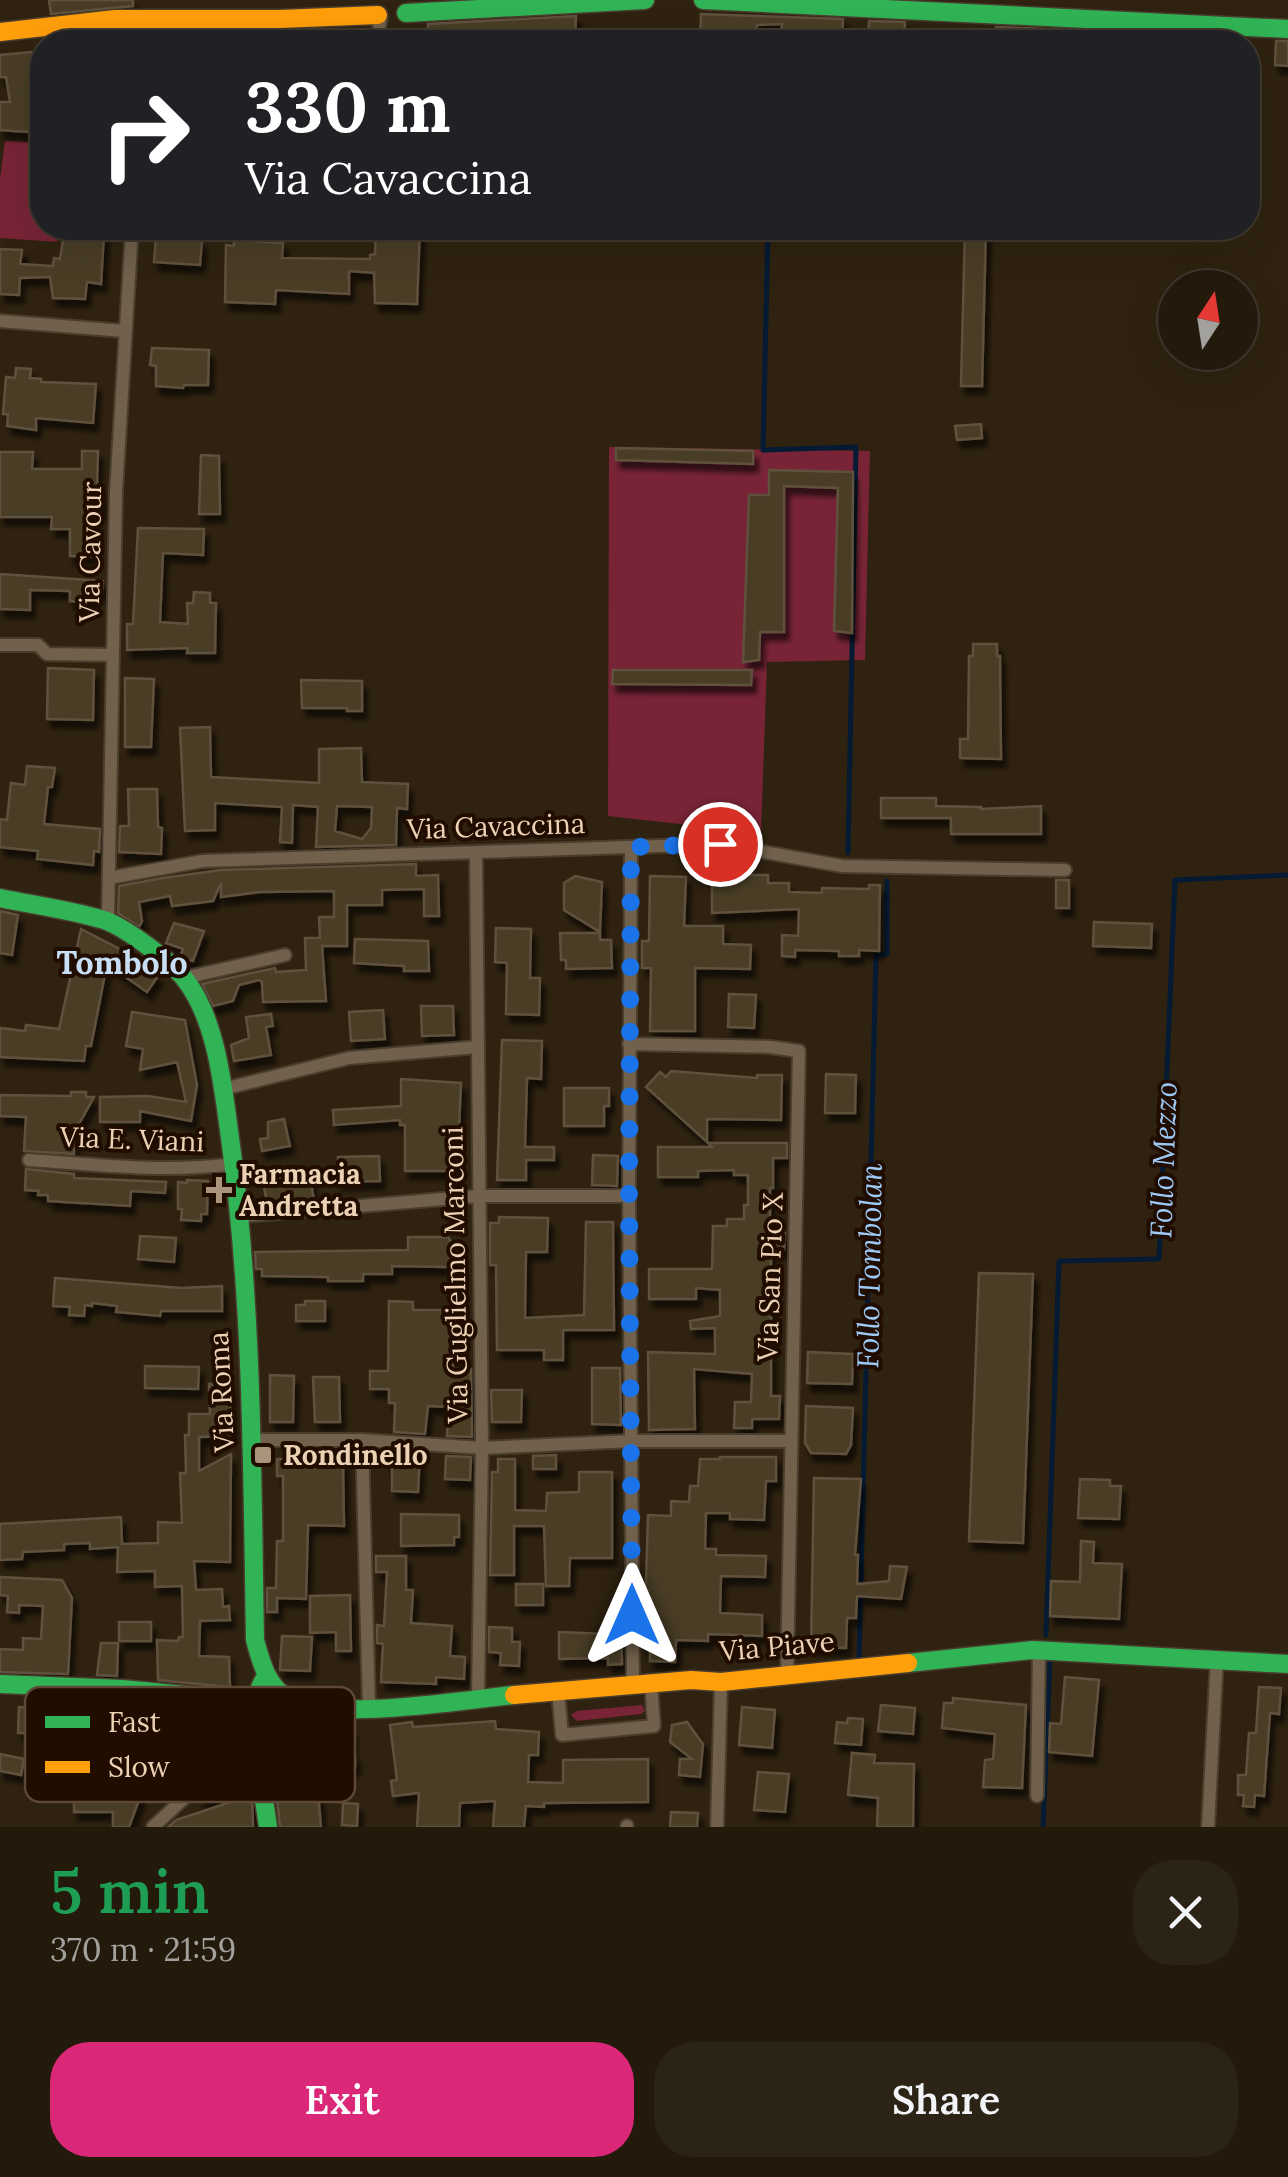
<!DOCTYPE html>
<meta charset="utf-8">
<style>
:root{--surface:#231a0c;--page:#2b2315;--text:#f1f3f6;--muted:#a3a19d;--line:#40382d;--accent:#db2777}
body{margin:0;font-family:Lora,serif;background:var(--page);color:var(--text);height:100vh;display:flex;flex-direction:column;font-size:38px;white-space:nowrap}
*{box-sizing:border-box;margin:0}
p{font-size:32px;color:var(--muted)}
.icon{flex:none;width:55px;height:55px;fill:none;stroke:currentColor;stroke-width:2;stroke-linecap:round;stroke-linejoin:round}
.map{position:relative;height:1827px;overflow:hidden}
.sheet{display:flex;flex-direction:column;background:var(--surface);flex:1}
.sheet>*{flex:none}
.top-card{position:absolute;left:30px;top:30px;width:1230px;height:210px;border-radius:40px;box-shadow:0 10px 40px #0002,0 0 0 2px var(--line);background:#202124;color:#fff;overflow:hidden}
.needle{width:65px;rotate:12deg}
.controls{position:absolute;left:1158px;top:270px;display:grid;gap:20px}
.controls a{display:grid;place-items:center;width:100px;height:100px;border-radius:50%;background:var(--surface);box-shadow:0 10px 40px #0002,0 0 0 2px var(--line);font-size:50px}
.pin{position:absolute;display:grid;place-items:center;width:85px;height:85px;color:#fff;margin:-42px;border:5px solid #fff;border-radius:50%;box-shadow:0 2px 10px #0007}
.me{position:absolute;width:110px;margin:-55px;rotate:0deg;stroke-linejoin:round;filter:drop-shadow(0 0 8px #0008)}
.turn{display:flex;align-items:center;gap:35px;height:210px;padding:0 50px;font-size:45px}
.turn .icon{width:130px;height:130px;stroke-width:2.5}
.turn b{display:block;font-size:70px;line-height:85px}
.round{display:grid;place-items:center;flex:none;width:105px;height:105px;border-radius:40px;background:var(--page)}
.overview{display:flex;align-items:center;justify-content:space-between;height:170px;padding:0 50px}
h1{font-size:60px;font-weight:600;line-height:75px;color:#1e9e55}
.primary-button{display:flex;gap:20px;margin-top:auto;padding:20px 50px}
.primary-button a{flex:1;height:115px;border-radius:40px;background:var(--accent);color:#fff;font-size:40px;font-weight:600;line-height:115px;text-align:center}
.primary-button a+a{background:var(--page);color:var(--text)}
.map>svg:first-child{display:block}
.green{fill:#782436}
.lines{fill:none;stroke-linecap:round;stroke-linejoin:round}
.stream{stroke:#041b33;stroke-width:5}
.building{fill:#493c28;stroke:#60513e;stroke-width:2.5;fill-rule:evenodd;filter:url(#shadow)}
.street-casing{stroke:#493d2e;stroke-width:16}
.fast-casing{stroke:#493d2e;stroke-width:21}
.slow-casing{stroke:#493d2e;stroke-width:21}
.street{stroke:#70604c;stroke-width:12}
.fast{stroke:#30b455;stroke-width:18}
.slow{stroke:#ff9f0a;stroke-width:18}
.route{stroke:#1a73e8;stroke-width:18;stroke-dasharray:0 32.4}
.poi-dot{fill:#aa947b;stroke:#200d00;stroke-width:4}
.labels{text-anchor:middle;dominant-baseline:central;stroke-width:8;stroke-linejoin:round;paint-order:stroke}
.street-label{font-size:28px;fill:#ecd1b4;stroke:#200d00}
.poi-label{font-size:28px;font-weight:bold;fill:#ecd1b4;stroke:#200d00;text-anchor:start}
.water-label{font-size:30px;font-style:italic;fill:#9dc9f6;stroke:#200d00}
.quarter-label{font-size:32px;font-weight:bold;fill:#c7def5;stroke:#200d00}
.key{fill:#200d00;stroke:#5d4836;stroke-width:2.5}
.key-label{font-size:28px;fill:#ecd1b4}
</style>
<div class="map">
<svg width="1288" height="1827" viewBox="0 0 1288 1827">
<defs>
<filter id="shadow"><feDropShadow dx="4.5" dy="8" stdDeviation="2.5" flood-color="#0009"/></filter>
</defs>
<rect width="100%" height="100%" fill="#2f2210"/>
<path class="green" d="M5,141L42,143V228H59L57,242L0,238V179Z
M609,447L870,451L865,660L767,662L761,833L608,816Z
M642,1705L645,1711L641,1714L577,1721L571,1715L577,1711Z"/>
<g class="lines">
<path class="stream" d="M768,228L763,450L856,447L848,853
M1046,1635L1059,1261L1159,1259L1175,880L1288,875
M859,1660L876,955L887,954V881
M1043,1827L1050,1661"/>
</g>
<path class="building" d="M49,0H133V6L51,14Z
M701,14L843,19L842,41L781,39L782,24L757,25L756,33L725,32V42H700Z
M576,16L575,39L532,37V42H520L428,41V24Z
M869,21L905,22L904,42L868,40Z
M996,27L1043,29L1042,42H995Z
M116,32H150L155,42H93L92,34Z
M198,32H216L215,42H196Z
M1276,41H1288V66L1275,65Z
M42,51V81H38L42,133L0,130V102H10L6,77H0V55Z
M376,228H420L417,304L375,303L374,273L349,271V294L276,290L275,304L225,302L226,245L234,246V240L283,243L282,258L370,259V255L375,254Z
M965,228H986L982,386H961Z
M64,233L104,234L101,284L87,282L85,299L53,298L50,277L20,278L19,295L0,294V249L22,250L20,264L53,266L54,258L60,259Z
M170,234L189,235L188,239L202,241L200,265L154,262L156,236L169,237Z
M152,348L209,350L208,385H184L183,388L156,386V366L150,365Z
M16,368L31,369L30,378L41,379V382L96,384L93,423L36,418V430L7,426L8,414H3L6,377L15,378Z
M981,424L982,438L957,440L955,426Z
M616,448L753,451V464L616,460Z
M82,451H98L97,486H101L100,512L95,511V557L70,556V529H51L52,517H0V452H33L32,469H82Z
M201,455L219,456L220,514H199Z
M769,470L853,472L852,633L834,631L838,488L784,486V632H760L759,660L743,662L749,495H769Z
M138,528L204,529L203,555L163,553L160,622L188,624L187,603H193L194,592L210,593V603H216L215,653H187L188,648L127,650V624H133Z
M0,574L103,581L102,592L94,591V603L70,601V591L30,590V610L0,609Z
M973,644H997V656H1000L1001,759L960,758V739H968L969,656H973Z
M48,668L94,670L93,720L47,719Z
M613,670H752L751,685L612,684Z
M125,678L154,679L151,747H125Z
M301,680L362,681V711H347V708H302Z
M210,727L211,777L319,783V749L361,748L362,782L408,784L407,809L397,808L396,845L316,847L318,807L293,805L292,843L280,842L282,807L215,803V830L185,831L180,728ZM337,806L372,807L371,828L362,839L335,831Z
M27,766L55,768L52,787H48L44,824L100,829L99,852L94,851L93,865L37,859L38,851L0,847V819L7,820L11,783L25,785Z
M128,789H157L158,827L162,828L161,854L119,852L120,826H129Z
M881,798H936V806L981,807V809L1041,806V834H951V818H881Z
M416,864V876L438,875L439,916H424V889L382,890V905H347V946H322L326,1001L263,1002L262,982L259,980L239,985L233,1001L213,1006L202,984L275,968L276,972L306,970L305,938H320L319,917H334V891L260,892L221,897V883L213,901L172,906L170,896L139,902L142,921L139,927L118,913L119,886L163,878L221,870Z
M732,875H768V883H789V892L822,893V888L869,889V885H880L879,951L859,950V956H839V951L795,950V957L782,956V935L798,936L799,909L712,913V880H732Z
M575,876L602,882L600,932L564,910V883Z
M650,876L686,877L684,926H723V944L751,945L750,969L695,968V1031H650L651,968H642V941H649Z
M1056,880H1069V908H1056Z
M0,911L18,915L12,955L0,953Z
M1094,922L1152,924L1151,948L1093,946Z
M174,923L204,931L193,961L180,957L183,949L166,943Z
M496,928L531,929L530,978H540L539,1015L506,1014L507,963L495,962Z
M81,929L118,948L158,976L147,992L107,964L91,1046H86L84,1061L0,1057V1028L25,1031L26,1025L59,1029Z
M560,933H600V940H611L612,968L566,969V960H561Z
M355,939L428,941L429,971H404V966L354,963Z
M729,994L756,995L754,1028L728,1027Z
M421,1006H453L454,1035L422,1036Z
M383,1010L385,1039L351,1041L349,1012Z
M132,1012L185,1020L197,1085L191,1121L140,1111V1122H100V1097L148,1096L186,1102L177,1062L140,1070L143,1049L126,1046Z
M271,1014L273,1026L266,1027L271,1055L234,1061L231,1045L249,1038L246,1017Z
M502,1040L542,1041L541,1079L527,1078L525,1147H554V1160H526V1180H497Z
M671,1071L757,1078V1075H782L781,1120L707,1119V1142L646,1087L660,1072L666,1077Z
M826,1074L856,1075L855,1113H825Z
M401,1079L461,1083L457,1171H405V1125H400V1120L334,1125L333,1110L401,1106Z
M564,1088H609V1106H604V1126H564Z
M71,1092H86V1097H94L74,1133V1154L24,1151L26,1117L0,1116V1095L71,1096Z
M284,1119L290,1146L262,1151L260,1139L268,1138V1122Z
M708,1143H787V1158H773V1188H770V1233H785L784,1250H771V1396H780L779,1419H752V1428H734L735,1402H751L752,1374L694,1369L695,1429L649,1430L648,1352L715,1354V1328L691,1329L690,1321L720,1316V1290L696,1288V1299H649V1269H712L713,1226H727V1219H744V1205H748V1175H734V1170L698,1171V1177H658V1147H712Z
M593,1155L618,1156L617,1186L592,1185Z
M379,1156L380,1181L338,1182V1157Z
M26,1169L74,1174V1178L166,1182L165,1193L131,1191L130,1206L48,1201V1195H38L39,1191L25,1190Z
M309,1172L314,1200L267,1204L263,1181Z
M187,1180L208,1181L207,1214H201V1221L181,1220L182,1209H178V1182L187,1183Z
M499,1217L548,1218L547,1252H526L525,1318L584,1315L586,1222H613L614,1330H563V1360H544V1350H497L496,1265H490V1223H499Z
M140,1236L176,1238L174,1262L138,1259Z
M408,1237H448L459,1254L446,1267L392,1266V1274H363V1281H328V1277L262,1276V1269H256L255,1252L408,1250Z
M979,1273L1033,1274L1023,1543L969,1541Z
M55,1278L182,1288L222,1286V1311H161L160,1316L116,1312L117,1306L92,1303V1306L85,1305L84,1316L69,1315L70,1307L53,1306Z
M305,1301H325V1321H296V1305H305Z
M389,1301L413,1302V1310H454L453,1369H471L472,1437L447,1436L449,1407L428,1406L425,1434L394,1432L395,1403H389V1389H370V1371H388Z
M808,1352L853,1354L852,1384L807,1383Z
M145,1366L199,1367L198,1389L145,1388Z
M592,1368H620L621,1425L592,1424Z
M270,1375L294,1376L293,1422H270Z
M313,1377H339L340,1422H315Z
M209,1384H230L231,1436L199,1437V1471L231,1454L230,1562L194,1561L196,1590L222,1589L223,1607L229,1606L230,1620L200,1621L199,1656L229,1657L230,1687L158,1680L157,1640L178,1641L179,1637H183L182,1586L155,1587V1571L117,1572L118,1547L90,1549V1543L64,1544V1550L23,1552L22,1559L0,1560V1524L121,1517L122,1544L158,1543V1522L182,1523L180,1473H186L185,1435H189V1414H210Z
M491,1390H522L521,1422H492Z
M806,1406L853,1408L851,1445L846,1454L811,1453L805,1443Z
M394,1452L420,1454L418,1492L392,1491V1467L387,1466L388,1453Z
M556,1455V1469H533V1456Z
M446,1456L471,1457L470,1480L445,1479Z
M720,1457H776V1481H766L764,1520L730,1519V1513H706L705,1549H716V1555L766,1556L765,1577L721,1576L720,1613L762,1615V1636L708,1634V1641L676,1640L675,1662L650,1661V1648H644L648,1515L671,1516V1501L689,1502L690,1486H698L700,1459H720Z
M277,1459L343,1461L344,1526L308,1525L306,1599L277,1598V1612H267V1588H276L277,1541H283V1476H277Z
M498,1459H515V1510L546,1511L547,1493L579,1492V1472H612V1558H570L569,1586H546L544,1526H514V1575H490L492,1472H498Z
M814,1478L861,1479L855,1555H858L857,1584L889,1581L890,1566L907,1567L901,1599L857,1596L856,1618H847L846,1648L811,1647Z
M1080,1479L1110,1480V1486H1121L1119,1519L1078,1518Z
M401,1514L459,1515V1537H454V1545L401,1546Z
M1081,1541L1094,1542L1093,1563L1122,1564L1119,1619L1050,1616L1051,1581L1080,1582Z
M376,1556H406V1590H413L411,1623L452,1626L450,1656L465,1657L464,1679L436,1677V1684L381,1682L383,1644L377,1643V1625L384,1626L387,1572H376Z
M0,1577L62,1580L72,1598L68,1674L0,1672V1649L23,1650V1638L41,1639L43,1606L19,1605V1613L7,1612L8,1596L0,1595Z
M516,1584H543V1605H516Z
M350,1595L351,1651H336V1632L310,1633V1596Z
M119,1622H151V1641H119Z
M621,1625L622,1664L608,1665V1658L559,1659V1632L608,1634V1626Z
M489,1627L512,1628V1642H520L519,1666L500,1665L501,1653L489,1652Z
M282,1636L312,1637L310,1671L280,1670Z
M101,1643H118L117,1676L97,1675Z
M1065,1677L1099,1680L1092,1756L1049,1752L1050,1723L1061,1724Z
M1259,1687L1281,1688L1279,1714L1270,1713L1264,1796L1255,1795L1254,1807L1243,1806L1244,1795H1238V1775H1246L1249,1733H1256Z
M953,1698L1026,1705L1022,1788L983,1787L985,1760L993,1759L995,1734L942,1728L944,1703H953Z
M127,1702L225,1711L234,1714L233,1734L217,1733V1739L162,1735L153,1759L141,1757L143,1728L107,1726V1781H146L129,1827H113V1812H74V1769H66V1741H70L72,1715L126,1714Z
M33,1705L49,1706L47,1739L30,1738V1733H18L19,1707L33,1708Z
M881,1705L915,1708L913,1734L878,1731Z
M742,1707L775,1710L772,1748L739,1745Z
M848,1718L863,1719L861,1745L835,1743L837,1722L847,1723Z
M495,1721L496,1729L539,1732L538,1755H529L528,1782L563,1783V1760L648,1759V1802L544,1803V1807L526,1806L524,1827H493L495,1801L460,1803L459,1827H417L419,1793L393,1796L391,1781L397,1780L390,1725L412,1722L413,1727Z
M687,1722L703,1744L700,1777L679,1775L680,1759H692L670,1742L672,1725Z
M352,1729L351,1754L355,1755V1767L316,1768L321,1827H280L270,1733Z
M852,1753L875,1755L874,1763L914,1764L913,1827H877L878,1798L848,1795Z
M0,1754L24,1759L21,1775L0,1771Z
M241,1759L252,1796L253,1827H168L176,1820L246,1797L198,1799L217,1781H224V1775Z
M758,1772L789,1774L785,1812L754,1810Z
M343,1803L358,1804L357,1826L342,1825Z
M671,1812L698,1813L697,1827H670Z"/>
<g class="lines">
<g class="street-casing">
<path id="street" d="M377,42L381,16
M0,321L124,331
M0,645H38L47,654L112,655
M631,847L629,1196L633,1685
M476,853L482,1448L478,1697
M109,878L203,861L720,844L842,866L1065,870
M108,921L116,492L132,228
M184,978L285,955
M629,1044L770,1047L799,1051L787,1673
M223,1089L349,1058L477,1047
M29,1160C97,1165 166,1173 233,1164
M241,1216L479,1196H629
M252,1440H362L482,1448L632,1441H790
M362,1440L369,1708
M558,1691L562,1735L654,1726L651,1683
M1037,1796L1039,1650
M627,1826V1827
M153,1827L258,1730
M717,1827L721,1682
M1208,1827L1217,1658"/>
</g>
<g class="fast-casing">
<path id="fast" d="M703,0L1288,29
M406,13L645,0
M0,898C34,905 71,910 104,920C125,927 170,961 184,978C217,1019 223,1088 230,1138C253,1304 252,1473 255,1640C261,1662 267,1687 289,1699C329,1722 464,1700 514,1695
M908,1663L1033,1650L1288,1664
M267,1676C242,1701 264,1792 268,1827
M0,1684L122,1689L228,1699L254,1708H301"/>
</g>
<g class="slow-casing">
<path id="slow" d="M0,32L115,19H280L378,15
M514,1695L691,1680L721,1682L908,1663"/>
</g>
<use href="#street" class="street"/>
<use href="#fast" class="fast"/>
<use href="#slow" class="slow"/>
</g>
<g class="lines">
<path class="route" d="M632,1615L629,1196L631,847L720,844"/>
</g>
<g class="poi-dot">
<path d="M214 1175h10v10h10v10h-10v10h-10v-10h-10v-10h10z"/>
<rect x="253" y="1445" width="20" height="20" rx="5"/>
</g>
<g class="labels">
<g class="street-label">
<text transform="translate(90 552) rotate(-89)">Via Cavour</text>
<text transform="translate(496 826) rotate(-2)">Via Cavaccina</text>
<text transform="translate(132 1139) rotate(2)">Via E. Viani</text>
<text transform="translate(455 1275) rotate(-91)">Via Guglielmo Marconi</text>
<text transform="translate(770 1277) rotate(-88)">Via San Pio X</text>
<text transform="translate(221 1392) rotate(-93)">Via Roma</text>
<text transform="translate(777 1646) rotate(-5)">Via Piave</text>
</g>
<g class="poi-label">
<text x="239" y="1174">Farmacia<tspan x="239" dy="32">Andretta</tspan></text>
<text x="283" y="1455">Rondinello</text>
</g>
<g class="water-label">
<text transform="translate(1163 1160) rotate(-88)">Follo Mezzo</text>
<text transform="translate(869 1266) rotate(-89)">Follo Tombolan</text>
</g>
<g class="quarter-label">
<text x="122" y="962">Tombolo</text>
</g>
</g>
<rect x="25" y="1687" width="330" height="115" rx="15" class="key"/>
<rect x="45" y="1716" width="45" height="12" fill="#30b455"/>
<rect x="45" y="1761" width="45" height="12" fill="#ff9f0a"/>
<g class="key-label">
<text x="108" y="1732">Fast</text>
<text x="108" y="1777">Slow</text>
</g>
</svg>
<div class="controls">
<a><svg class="needle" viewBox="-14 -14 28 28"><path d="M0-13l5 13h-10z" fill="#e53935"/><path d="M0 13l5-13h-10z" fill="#a3a19d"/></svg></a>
</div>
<div class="pin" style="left:720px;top:844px;background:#d93025"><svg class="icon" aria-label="arrive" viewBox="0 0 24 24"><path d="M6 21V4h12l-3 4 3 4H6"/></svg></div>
<svg class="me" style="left:632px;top:1615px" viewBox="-20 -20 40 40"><path d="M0-17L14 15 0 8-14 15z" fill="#1a73e8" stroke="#fff" stroke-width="4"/></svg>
<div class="top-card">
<div class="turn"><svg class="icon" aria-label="right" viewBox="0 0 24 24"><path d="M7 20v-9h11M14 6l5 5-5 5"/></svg><div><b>330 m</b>Via Cavaccina</div></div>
</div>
</div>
<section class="sheet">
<div class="overview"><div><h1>5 min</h1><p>370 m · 21:59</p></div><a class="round"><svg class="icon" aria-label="close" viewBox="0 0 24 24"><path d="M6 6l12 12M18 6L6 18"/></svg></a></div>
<div class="primary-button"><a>Exit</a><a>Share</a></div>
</section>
